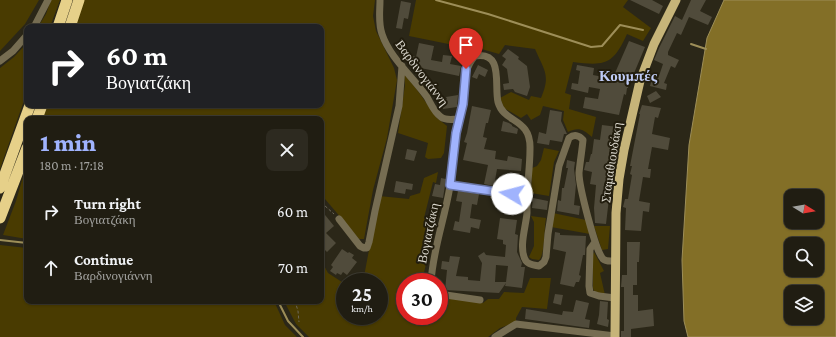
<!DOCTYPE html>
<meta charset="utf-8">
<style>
:root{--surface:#201d12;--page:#2d2a20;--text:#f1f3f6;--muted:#a2a29f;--line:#3d3b32;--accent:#a0b3fd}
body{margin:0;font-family:"Crimson Pro",serif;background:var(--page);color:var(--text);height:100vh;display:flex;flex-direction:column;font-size:15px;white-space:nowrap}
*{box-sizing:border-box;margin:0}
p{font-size:13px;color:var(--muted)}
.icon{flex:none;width:22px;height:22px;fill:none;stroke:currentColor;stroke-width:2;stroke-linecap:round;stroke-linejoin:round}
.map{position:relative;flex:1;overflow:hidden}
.details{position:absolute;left:24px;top:116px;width:300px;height:188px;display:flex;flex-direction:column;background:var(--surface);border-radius:8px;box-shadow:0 1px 3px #0004,0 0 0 1px var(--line)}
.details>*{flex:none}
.banner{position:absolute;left:24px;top:24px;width:300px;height:84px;border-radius:8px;box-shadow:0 1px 3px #0004,0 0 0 1px var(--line);background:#202124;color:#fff;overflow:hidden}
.needle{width:26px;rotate:101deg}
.controls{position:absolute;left:784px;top:189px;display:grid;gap:8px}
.controls a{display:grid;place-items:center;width:40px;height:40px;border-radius:8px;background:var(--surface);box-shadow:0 1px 3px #0004,0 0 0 1px var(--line);font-size:20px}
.speed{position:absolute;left:336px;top:273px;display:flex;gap:8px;font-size:20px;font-weight:700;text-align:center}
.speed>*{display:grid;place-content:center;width:52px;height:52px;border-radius:50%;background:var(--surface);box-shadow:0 1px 3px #0004,0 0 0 1px var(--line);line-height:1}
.speed small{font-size:10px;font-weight:400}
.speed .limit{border:6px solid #d22;background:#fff;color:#111}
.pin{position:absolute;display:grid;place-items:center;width:34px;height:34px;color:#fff;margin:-41px -17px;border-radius:50% 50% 50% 0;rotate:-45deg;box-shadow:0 0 4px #0007}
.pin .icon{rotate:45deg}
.me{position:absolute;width:44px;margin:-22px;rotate:278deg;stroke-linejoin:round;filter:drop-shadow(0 0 3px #0008)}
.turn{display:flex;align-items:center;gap:14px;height:84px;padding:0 16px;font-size:18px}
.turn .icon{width:52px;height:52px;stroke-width:2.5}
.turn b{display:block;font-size:28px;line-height:34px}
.round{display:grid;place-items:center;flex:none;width:42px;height:42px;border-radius:8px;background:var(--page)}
.head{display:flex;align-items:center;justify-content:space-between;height:68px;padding:0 16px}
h1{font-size:24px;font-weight:800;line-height:30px;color:var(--accent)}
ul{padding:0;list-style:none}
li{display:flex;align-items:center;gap:12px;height:56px;padding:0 16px}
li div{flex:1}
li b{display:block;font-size:15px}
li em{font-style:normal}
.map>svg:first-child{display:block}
.green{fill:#493b01}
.water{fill:#836f27;stroke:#9d8e58;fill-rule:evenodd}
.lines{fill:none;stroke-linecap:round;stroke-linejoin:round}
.stream{stroke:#9d8e58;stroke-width:2}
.building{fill:#504b3b;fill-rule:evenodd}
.path{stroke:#6d695c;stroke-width:1;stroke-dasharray:3 2;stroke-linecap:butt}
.minor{stroke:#766d52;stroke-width:7}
.major{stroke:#c6b479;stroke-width:9}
.highway{stroke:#e6d089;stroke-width:11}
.route-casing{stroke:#6874a4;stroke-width:10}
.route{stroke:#a0b3fd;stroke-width:7}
.labels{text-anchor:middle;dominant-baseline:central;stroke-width:4;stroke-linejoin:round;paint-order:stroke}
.street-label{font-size:13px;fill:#d9d6cc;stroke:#221d0e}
.quarter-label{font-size:15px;font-weight:bold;fill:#bfcbf5;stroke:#221d0e}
</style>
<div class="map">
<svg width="836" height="337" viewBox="0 0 836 337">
<rect width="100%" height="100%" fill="#2b2718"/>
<path class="green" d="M0,0H39L25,24L0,51Z
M51,0H60L50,27H38L46,14Z
M84,0H375L373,16L376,31L394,68L397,80L387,138L373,190L364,239H359L325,199L321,201V119H43L47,105H321V27H74Z
M416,0H628L623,7L651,28L643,41L627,34C613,65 605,66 573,62L565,93L571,95L569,109L596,117L592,137C583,129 578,127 568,132L563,120L564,111L543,106L540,115L531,120L527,114L521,118L504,108L500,98L511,92L529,100L531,96L541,98C551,75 544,70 535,49L505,45L499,54L478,48L473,49L409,36Z
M27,43V92L0,169V68L14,57Z
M404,74L415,87L437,118L447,126L444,153L441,158L428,159L425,157L428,143L398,133L405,85Z
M544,148L559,151L554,162L549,196L531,193L532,168L537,166L541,160Z
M27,163V239L3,235L16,201Z
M438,172L436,183L433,182L424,218L436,221L423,277V282H405V316H439V297L483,303L488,299H499L504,292L524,293L530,278H551L547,309L522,307L516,318V322L500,328L488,337H309L296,324L284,301H321V260L328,273L345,284V316H379V282H363L379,196L409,199L410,196L420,193L424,178Z
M553,213L586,220L590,234L551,227Z
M531,216L546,218C544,228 545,255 539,260L532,259L529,257L534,246V222Z
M594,226H610L608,249L602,250Z
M0,245L27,248V301H274L285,325L297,337H0Z
M594,252L604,271L600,273L605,295L594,291L593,288V255Z"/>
<path class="water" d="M724,0H836V337H688L684,321L682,260L689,145L707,38ZM791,196H817V222H791ZM791,244H817V270H791ZM791,292H817V318H791Z"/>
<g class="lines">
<path class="stream" d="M436,0L488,14L591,47L602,46L620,25L643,30
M691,44L706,49
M0,240L27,243
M278,301L288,321L303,337"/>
</g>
<path class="building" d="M630,0H652L663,6L659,14Z
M691,0H706L700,11L712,17L708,25L689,17L681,35L677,33L668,52V55L679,60L675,68L671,66L664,83L667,84L666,90L650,86L653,74L659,76L663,64L654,60L659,48L675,16L682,20Z
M401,1L411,3L408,19L404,18L402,29L396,28Z
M629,41L645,47L632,78L631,83H629L628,88H627L626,95L624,94L619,115L583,108L585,97L598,99L600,89L589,87L588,93L571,89L572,83L578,84L580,71L576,70L577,65L594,68L593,75L603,77L604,75L608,76V71L615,73Z
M419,43L434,46L431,60L442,62L443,55L452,56L450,64L461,66L459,76L411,66L413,56L416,57Z
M508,49L519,57L518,59L527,66L530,87L527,96L515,92L513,89L504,90L503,84L509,83L507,69L502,65L506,59L502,56Z
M478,65L488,70L485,77L479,74L477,79L472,77Z
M426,77L434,88L429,91L421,80Z
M656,91L661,97L650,103L647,96Z
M458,95L457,107L443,109L442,100L447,99L446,97Z
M642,105L661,108L658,118L655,117L652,134L670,138L668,150L652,147L648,169H651L650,178L643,177L639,201L650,203L649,212L643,211L641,231L625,230L626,208L623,207L625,199H628L632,175L630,174L632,166H630L640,114H639Z
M472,106L491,110L488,123H486L483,137L487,138L484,149L496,151L495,159L507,161L508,156L522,159L521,171L497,169L494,186L484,184L488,165L463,160L467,143L464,142L467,133Z
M550,110L562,112L561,121L567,134H564L562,142L550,140L549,145L537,143L539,132L546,134Z
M503,121L509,123L512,125V126L518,129L517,134L501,131Z
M602,125L618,127L607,190H610L606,224L595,223L594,208L596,185L590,184L592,172L584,170L586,162H589L591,154H592L594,139L600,140Z
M407,149L417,151L414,161L405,159Z
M567,160L575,162L574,169L576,185L574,205L580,206L579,215L557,211L558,200L561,201L562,188H564L568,168H566Z
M441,178L446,179L443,198L432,196L435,184L440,185Z
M396,181L413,184L412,190L406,189L405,194L394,192Z
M458,191L479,194L477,205L472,204L470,218L481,220L479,229L471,227L470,233L453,230L455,221L459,222L462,202L456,201Z
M490,196L506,198L505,206L494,205V199L490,198Z
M533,198L548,201L547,210L532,208Z
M321,210L334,226L326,233L336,243L327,252L321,246Z
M500,218L517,220L515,234L518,235L517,252L522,263L521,267H525L522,288L505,286L506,283L499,293L445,290L447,270L441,269L442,261L449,262L450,256L460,257L456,276L468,277V280L480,281L482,263L478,256L484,252L486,255L505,257L506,245L503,244V240L497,239ZM496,265L508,266L506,282H495Z
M555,232L560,233V235L586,236L585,255H583L579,275L581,276L579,282H576L574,287L560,284L566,252L553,249Z
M627,242H640L639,262H637V285H633V295H638V311L653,309L654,326L631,329V337H621V331H624V287H621L622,275H627Z
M342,249L348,253L349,252L354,255L352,258L357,262L347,275L343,272L341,275L337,273L336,275L330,271L333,267L331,265Z
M555,294L563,295L561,305L553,303Z
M576,300L589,303L585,319L590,320L589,328L525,319L526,309L562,315L563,311L573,312Z
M600,301L608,302L607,319L609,320L608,327L597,324L599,315Z"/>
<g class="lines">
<path class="path" d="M321,207L324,205L334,214
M295,301L298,311L299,322"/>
<path class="minor" d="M380,0C380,11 378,23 382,34C390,58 412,76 427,97C431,104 434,112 441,117C446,121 453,119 459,119C467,97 459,73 475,56C504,51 494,85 498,102C504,124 531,117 530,149C530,164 528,179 527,194C527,200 527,207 527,213C526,226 518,249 526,261C529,265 534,265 539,266L544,262L546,257L548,234L559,166L569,138C574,134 579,135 583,140C582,151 580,162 579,173C579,186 595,250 603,259C606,262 611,261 615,261
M34,27L48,0
M0,61L13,51L27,35
M450,185L527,196
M339,219L360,246L364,248H367L369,242L375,211L399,106L402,66
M595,242L590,249L589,286L590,293L599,296L615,298
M431,282C433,249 445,218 450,186C454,163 454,141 459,119
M439,294L480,300
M495,337L516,324L615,336"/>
<path class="major" d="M615,337L616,213L619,179L624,150L640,81L654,44L676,0"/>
<path class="highway" d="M58,27L67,0
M70,27L79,0
M37,119L42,105
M0,188L30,105
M0,218L27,148"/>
</g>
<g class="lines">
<g class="route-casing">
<path id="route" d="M466,69L463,104L456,133L450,185L512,194"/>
</g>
<use href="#route" class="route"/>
</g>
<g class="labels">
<g class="street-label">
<text transform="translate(422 73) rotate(53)">Βαρδινογιάννη</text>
<text transform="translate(611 162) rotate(-81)">Σταμαθιουδάκη</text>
<text transform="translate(428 233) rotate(-78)">Βογιατζάκη</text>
</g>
<g class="quarter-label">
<text x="628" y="76">Κουμπές</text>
</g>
</g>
</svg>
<div class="controls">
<a><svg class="needle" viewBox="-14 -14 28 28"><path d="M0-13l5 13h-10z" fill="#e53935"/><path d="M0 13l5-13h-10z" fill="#a2a29f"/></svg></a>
<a><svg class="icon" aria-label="search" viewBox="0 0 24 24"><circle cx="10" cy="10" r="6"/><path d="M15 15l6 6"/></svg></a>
<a><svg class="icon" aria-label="layers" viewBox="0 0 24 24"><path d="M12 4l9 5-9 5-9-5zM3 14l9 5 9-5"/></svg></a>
</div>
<div class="speed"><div>25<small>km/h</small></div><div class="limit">30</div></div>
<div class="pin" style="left:466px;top:69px;background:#d93025"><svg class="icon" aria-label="arrive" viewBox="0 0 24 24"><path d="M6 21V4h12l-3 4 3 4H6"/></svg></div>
<svg class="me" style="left:512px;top:194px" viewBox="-20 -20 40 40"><circle r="19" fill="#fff"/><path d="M0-13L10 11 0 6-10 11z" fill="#a0b3fd"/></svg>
<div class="banner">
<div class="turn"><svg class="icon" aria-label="right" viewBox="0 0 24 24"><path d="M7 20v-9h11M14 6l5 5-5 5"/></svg><div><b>60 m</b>Βογιατζάκη</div></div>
</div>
<section class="details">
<div class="head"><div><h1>1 min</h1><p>180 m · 17:18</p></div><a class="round"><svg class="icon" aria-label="close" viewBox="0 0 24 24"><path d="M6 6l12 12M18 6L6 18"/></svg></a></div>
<ul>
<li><svg class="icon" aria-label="right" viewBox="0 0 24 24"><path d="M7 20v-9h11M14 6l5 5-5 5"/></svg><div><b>Turn right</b><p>Βογιατζάκη</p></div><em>60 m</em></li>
<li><svg class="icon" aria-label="ahead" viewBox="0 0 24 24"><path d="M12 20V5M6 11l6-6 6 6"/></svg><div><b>Continue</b><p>Βαρδινογιάννη</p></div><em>70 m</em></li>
</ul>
</section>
</div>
